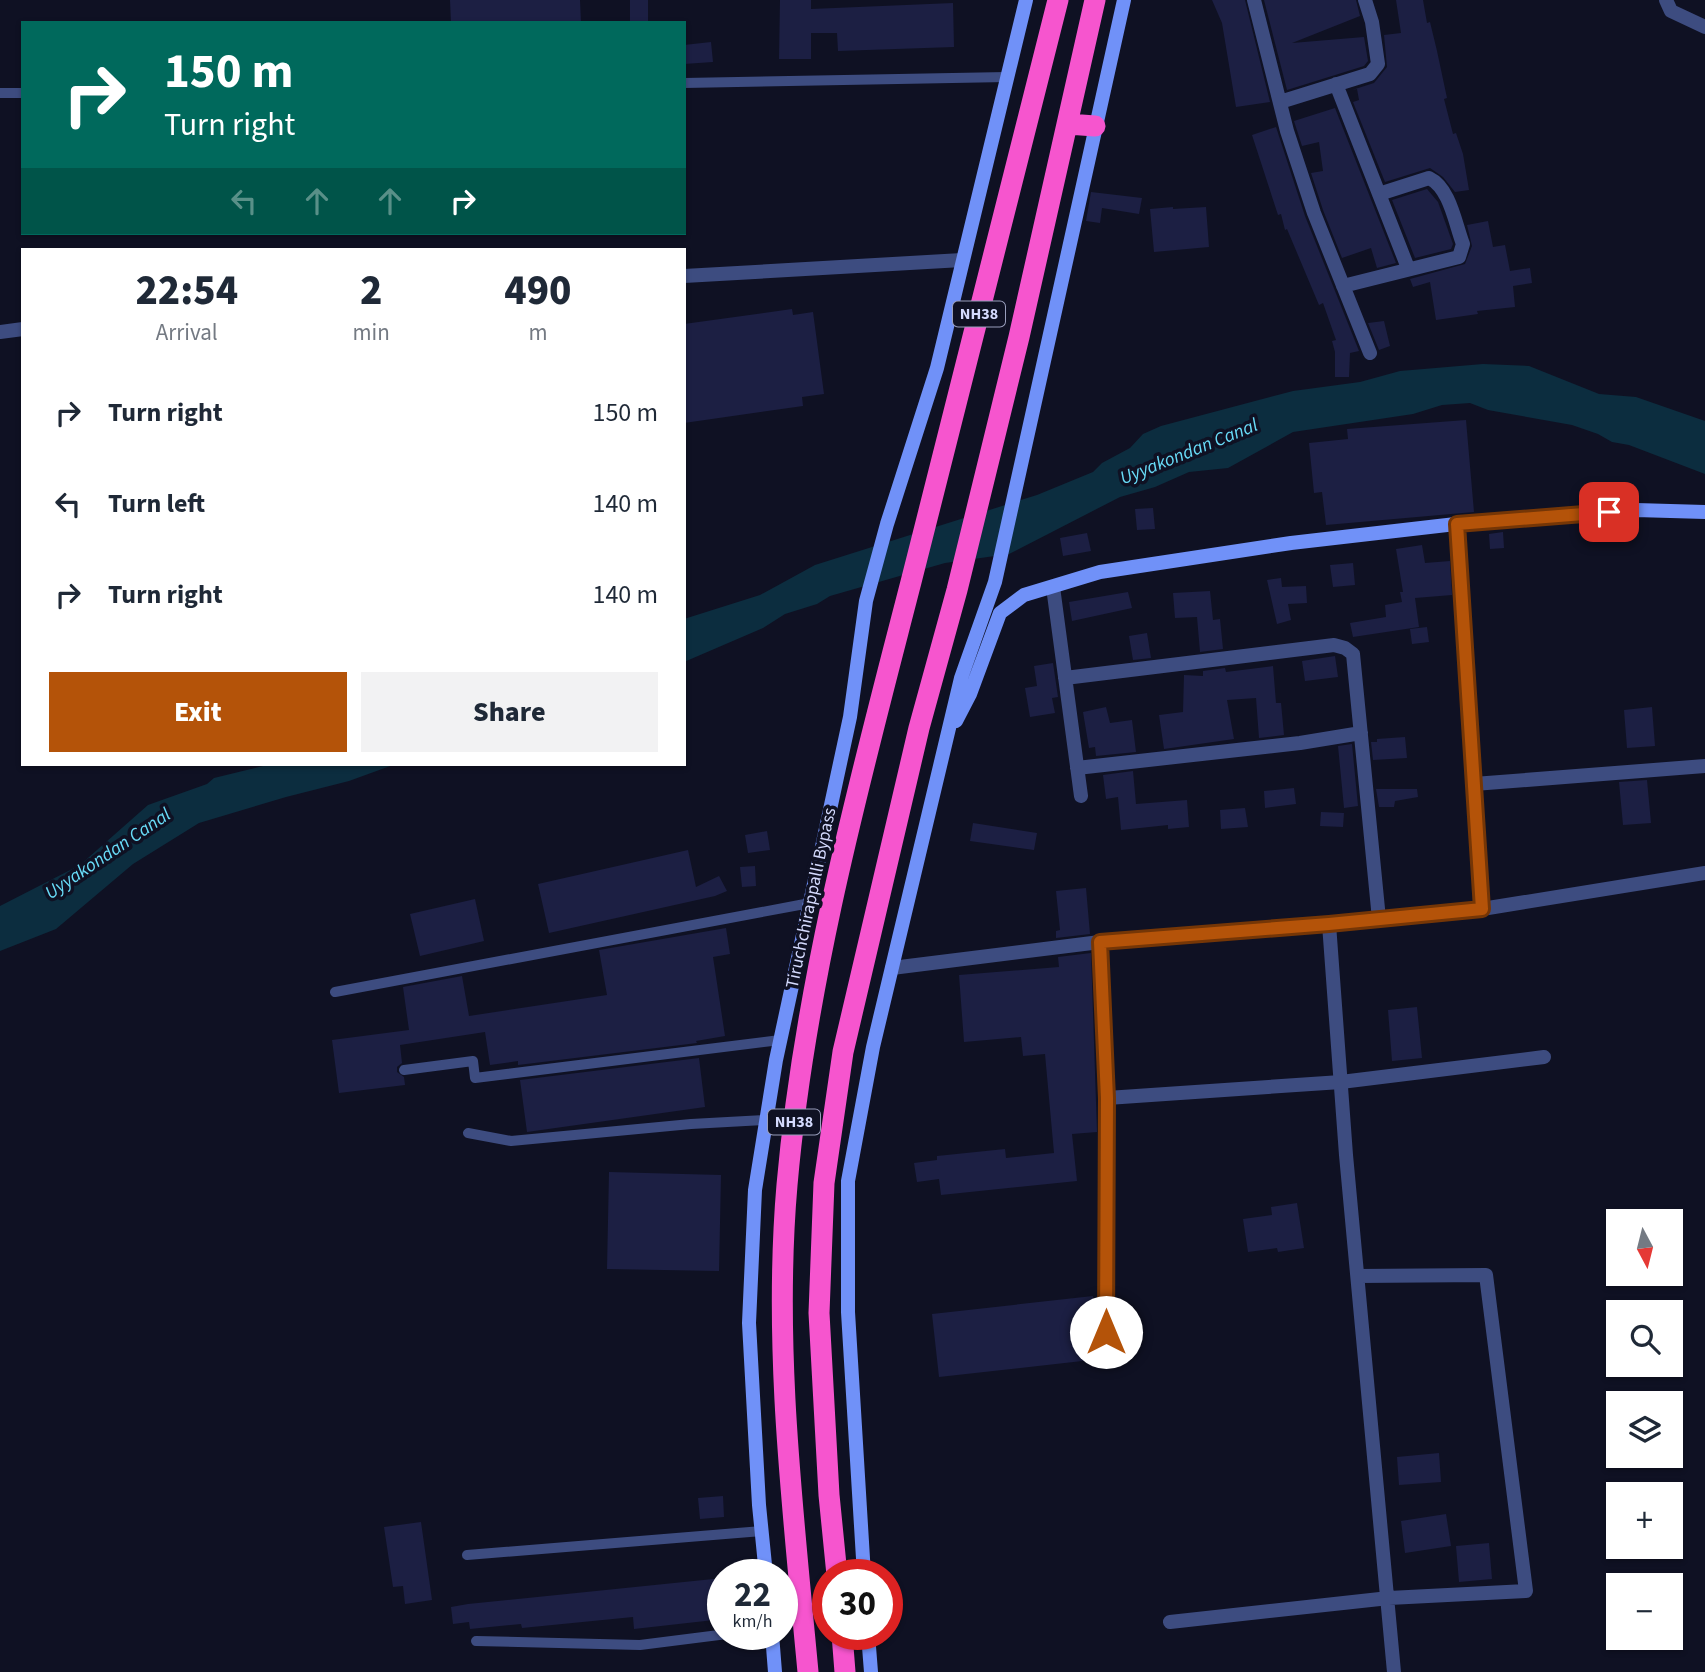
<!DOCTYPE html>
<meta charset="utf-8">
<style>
:root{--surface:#fff;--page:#f2f2f3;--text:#1f2937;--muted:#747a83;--accent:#b45309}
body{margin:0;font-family:"Source Sans 3",sans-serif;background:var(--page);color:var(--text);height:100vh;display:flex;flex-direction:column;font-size:26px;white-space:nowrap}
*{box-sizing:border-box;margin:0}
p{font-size:23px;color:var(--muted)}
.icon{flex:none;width:38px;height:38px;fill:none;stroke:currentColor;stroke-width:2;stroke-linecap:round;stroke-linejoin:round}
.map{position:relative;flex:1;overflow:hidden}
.drawer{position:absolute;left:21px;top:248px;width:665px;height:518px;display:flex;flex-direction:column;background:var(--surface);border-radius:0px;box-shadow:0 2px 5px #0004}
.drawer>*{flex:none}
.hud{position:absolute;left:21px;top:21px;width:665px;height:214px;border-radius:0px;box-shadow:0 2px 5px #0004;background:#00695c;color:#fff;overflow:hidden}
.needle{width:46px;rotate:173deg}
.controls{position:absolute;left:1606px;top:1209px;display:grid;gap:14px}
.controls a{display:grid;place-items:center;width:77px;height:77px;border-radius:0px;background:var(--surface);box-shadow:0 2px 5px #0004;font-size:35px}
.speed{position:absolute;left:707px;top:1559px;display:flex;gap:14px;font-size:35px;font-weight:700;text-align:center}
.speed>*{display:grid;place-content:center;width:91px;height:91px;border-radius:50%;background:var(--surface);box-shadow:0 2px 5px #0004;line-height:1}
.speed small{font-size:18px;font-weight:400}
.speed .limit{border:10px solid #d22;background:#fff;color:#111}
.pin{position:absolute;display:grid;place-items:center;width:60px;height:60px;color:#fff;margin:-30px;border-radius:14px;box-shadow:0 4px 10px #0006}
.me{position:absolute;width:77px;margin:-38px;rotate:0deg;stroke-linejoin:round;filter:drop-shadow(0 0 5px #0008)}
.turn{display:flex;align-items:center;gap:24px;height:147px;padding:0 28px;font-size:32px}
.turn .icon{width:91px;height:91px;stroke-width:2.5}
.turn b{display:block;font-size:49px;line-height:60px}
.lanes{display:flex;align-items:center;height:66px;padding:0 28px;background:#0003;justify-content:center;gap:35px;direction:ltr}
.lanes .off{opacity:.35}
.eta{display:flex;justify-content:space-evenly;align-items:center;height:119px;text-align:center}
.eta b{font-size:42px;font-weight:800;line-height:49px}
.cta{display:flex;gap:14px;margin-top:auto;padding:14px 28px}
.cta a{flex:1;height:80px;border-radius:0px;background:var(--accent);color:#fff;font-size:28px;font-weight:800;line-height:80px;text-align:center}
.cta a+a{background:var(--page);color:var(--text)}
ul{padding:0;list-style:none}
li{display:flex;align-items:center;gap:21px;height:91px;padding:0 28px}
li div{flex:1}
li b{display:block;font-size:26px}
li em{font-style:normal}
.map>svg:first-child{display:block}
.water{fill:#0c2d3f}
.building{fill:#1c1f43}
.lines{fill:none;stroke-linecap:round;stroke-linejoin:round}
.lane{stroke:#3d4c80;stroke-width:10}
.street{stroke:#3d4c80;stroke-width:14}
.secondary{stroke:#7091f8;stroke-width:14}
.highway{stroke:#f655ce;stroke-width:21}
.route-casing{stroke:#753606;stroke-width:18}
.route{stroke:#b45309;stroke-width:12}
.labels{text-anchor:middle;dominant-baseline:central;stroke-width:7;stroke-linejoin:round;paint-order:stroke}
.shield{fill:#0f1123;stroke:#999ebc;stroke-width:2}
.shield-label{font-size:16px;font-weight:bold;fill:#d4dafd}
.street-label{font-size:18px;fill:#d4dafd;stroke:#0f1123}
.water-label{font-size:19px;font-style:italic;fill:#68dbf7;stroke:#0f1123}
</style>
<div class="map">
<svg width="1705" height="1672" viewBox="0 0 1705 1672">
<rect width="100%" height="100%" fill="#0f1123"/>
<path class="water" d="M1483,364L1529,366L1599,394L1636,397L1705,421V474L1629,445L1612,442L1598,434L1572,425L1488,410L1470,403L1442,405L1413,414L1293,432L1228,468L1189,472L1155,487L1120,497L1009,554L945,563L830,596L817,604L785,614L763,628L684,662V619L760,595L815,565L1037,495L1093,472L1102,463L1130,448L1143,434L1161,426L1293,391L1360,382L1400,371Z
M267,765H393L349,781L286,797L199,823L133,864L56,929L0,951V906L80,865L148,805L207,784L214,778Z"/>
<path class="building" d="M450,0H580L581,23H451Z
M630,0H648V23H630Z
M780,0H811V9L953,3L954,47L838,51L837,33H811V59H779Z
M1212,0H1245L1270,102L1236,107L1222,23Z
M1264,0H1356L1360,16L1292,43L1364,37L1368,61L1364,66L1287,90Z
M1396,0H1423L1427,23L1430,22L1437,51L1447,98L1444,99L1453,134L1456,133L1463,154L1469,190L1455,192L1443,177L1430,168L1385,182L1353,102L1359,100L1357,89L1352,90L1374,83L1387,67L1384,35L1401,33Z
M711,42L713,62L684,64V45Z
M1335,108L1370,197L1396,263L1377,268L1371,248L1342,258L1323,210L1311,173L1323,171L1319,142L1302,146L1294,121Z
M1276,127L1305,216L1359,351L1350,353L1349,377H1335V352L1332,341L1336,340L1323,303L1319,305L1287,229L1285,230L1281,214L1278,215L1252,135Z
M1427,189L1438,202L1453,244L1451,249L1415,258L1392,200Z
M1091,192L1142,198L1139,214L1102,208L1100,223L1086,221Z
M1173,207V209L1206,207L1209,247L1154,252L1150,209Z
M1488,221L1493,247L1505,245L1510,271L1530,268L1532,283L1513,286L1515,307L1477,311L1478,314L1436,320L1430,282L1413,287L1410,279L1465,264L1472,246L1467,225Z
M792,309L793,315L813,312L824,394L802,397L803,406L684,423V324Z
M1384,321L1390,346L1379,350L1368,323Z
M1466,420L1474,512L1326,525L1322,492L1314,493L1309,443L1348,439L1347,429Z
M1153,508L1155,529L1137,530L1135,509Z
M1503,532L1504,548L1490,549L1489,534Z
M1087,533L1091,551L1063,556L1060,538Z
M1422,545L1425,563L1450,561L1452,595L1415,598L1419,627L1353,637L1350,623L1386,617L1385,605L1402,602L1400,592H1403L1396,549Z
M1353,563L1355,585L1333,587L1330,565Z
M1281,578L1282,587L1306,586L1307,603L1288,604L1291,620L1277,624L1267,580Z
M1210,591L1213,620L1220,619L1223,649L1200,652L1197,617L1175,618L1173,593Z
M1128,592L1132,608L1072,621L1069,602Z
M1427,627L1429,642L1412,644L1410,629Z
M1147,633L1151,658L1133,660L1129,636Z
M1335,656L1338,677L1305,681L1302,661Z
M1053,663L1058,697L1052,698L1055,713L1030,717L1025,688L1037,686L1034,666Z
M1273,666L1276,703H1281L1284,735L1259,738L1256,698L1227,700L1234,739L1164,749L1159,715L1183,712L1184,675L1203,676V671L1225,668L1226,672Z
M1106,707L1110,723L1132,720L1136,752L1096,756L1095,747L1089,748L1083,712Z
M1652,707L1655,746L1627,748L1624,710Z
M1405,737L1407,758L1373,760L1371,742H1377V739Z
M1352,744L1358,806L1344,808L1338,746Z
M1133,771L1136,804L1187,800L1189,827L1168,829V825L1121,830L1118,797L1106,799L1103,775Z
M1647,780L1651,823L1623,825L1619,782Z
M1294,788L1296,804L1265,808L1264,791Z
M1376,789H1417L1418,797L1395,801L1394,807H1379Z
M1245,808L1248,827L1221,829L1220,810Z
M1321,812L1344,813L1343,827L1320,826Z
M973,823L1037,833L1034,850L970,841Z
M767,831L770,850L748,853L745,835Z
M688,850L696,887L719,876L727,891L715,896L549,933L538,884Z
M755,866L756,886L742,887L740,867Z
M1086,888L1090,934L1056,938V931L1060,930L1056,891Z
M475,899L484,941L420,956L410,914Z
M726,928L730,954L713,957L725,1036L696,1041L697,1043L518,1065V1061L490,1065L485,1032L400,1045L402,1063L397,1067V1072L404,1077L405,1085L339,1093L332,1040L409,1030L403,987L462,976L469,1016L607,995L599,950Z
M1091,953L1097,1132L1072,1134L1077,1181L941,1195L939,1179L917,1182L914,1163L937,1160V1156L1005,1149L1006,1158L1054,1153L1045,1054L1023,1056L1021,1037L964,1042L959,975L1059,967L1058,957Z
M1417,1007L1422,1058L1392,1061L1388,1010Z
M699,1058L705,1107L527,1132L520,1080Z
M609,1172L721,1175L719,1271L607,1269Z
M1297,1203L1304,1248L1278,1252L1277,1248L1248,1252L1243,1219L1272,1215L1271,1207Z
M1093,1296L1100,1359L939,1377L932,1314Z
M1439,1453L1441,1482L1399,1485L1397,1457Z
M723,1496L724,1517L700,1519L698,1498Z
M1446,1514L1451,1546L1405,1553L1401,1521Z
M421,1522L432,1600L405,1604L403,1586L393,1587L384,1527Z
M1489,1543L1492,1579L1459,1582L1456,1546Z
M723,1578V1619L634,1629L633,1617L522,1628L521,1624L470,1629L469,1622L453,1624L451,1607L468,1604Z"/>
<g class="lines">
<path class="lane" d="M684,83L1007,77
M0,93H23
M335,992L810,903
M404,1070L473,1061L475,1078L780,1040
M468,1133L511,1141L691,1124L766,1120
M467,1555L762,1531
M476,1641L640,1645L727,1634"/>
<path class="street" d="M1254,0L1287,131L1314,213L1370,353
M1666,0L1671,11L1705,27
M1336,84L1408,268
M1280,102L1370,74L1378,64L1372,22L1365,0
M684,276L962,260
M1343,286L1459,257L1463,244C1455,223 1450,188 1429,178L1379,194
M0,332L23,329
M1053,587L1081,796
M1065,678L1334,645L1345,648L1353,654L1379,919
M1077,768L1300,743L1361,733
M1474,784L1705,766
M1482,909L1705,873
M1329,924L1346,1155L1394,1672
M1100,942L1107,1098L1106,1332
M892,968L1100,942L1329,924L1482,909L1457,524
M1107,1098L1341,1082L1544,1057
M1170,1622L1389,1598L1526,1591L1486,1275L1358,1276"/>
<path class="secondary" d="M956,721L970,694L1000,613L1024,595L1100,572L1291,543L1473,522L1636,510L1705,512
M766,1575L759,1505L749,1323L755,1190L776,1060L850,717L866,601L887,524L937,368L1026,0
M864,1575L848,1312V1181L873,1047L961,678L995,582L1124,0
M772,1634L775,1672
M868,1634L871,1672"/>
<path class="highway" d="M1068,124L1095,126
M837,1575L829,1495L819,1313L824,1183L843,1052L919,728L957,590L1019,337L1095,0
M842,1634L845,1672
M808,1672C793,1511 773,1347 787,1185C805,980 860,780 911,582C961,388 1010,194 1058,0"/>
</g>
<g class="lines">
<g class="route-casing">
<path id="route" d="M1106,1332L1107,1098L1100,942L1329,924L1482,909L1457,524L1609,512"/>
</g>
<use href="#route" class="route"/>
</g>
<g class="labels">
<g class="shield">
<rect x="953" y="301.5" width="52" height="25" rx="5"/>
<rect x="768" y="1109.5" width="52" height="25" rx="5"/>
</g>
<g class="shield-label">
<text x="979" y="314">NH38</text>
<text x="794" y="1122">NH38</text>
</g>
<g class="street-label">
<text transform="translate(811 898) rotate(-78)">Tiruchchirappalli Bypass</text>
</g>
<g class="water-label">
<text transform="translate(1189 452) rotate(-22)">Uyyakondan Canal</text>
<text transform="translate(108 854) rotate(-34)">Uyyakondan Canal</text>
</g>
</g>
</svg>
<div class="controls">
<a><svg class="needle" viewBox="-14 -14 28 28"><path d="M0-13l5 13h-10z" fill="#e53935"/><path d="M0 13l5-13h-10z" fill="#747a83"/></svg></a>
<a><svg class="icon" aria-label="search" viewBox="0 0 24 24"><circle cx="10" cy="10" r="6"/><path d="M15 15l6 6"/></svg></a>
<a><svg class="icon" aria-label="layers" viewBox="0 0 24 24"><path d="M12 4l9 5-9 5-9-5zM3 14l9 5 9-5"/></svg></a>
<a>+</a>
<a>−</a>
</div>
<div class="speed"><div>22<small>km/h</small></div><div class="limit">30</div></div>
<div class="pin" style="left:1609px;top:512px;background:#d93025"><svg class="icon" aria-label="arrive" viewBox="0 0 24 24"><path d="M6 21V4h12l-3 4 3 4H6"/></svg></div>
<svg class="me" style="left:1106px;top:1332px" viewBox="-20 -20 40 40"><circle r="19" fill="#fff"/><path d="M0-13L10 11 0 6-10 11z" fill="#b45309"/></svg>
<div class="hud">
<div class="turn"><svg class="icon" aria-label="right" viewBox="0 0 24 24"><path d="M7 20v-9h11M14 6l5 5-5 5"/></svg><div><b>150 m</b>Turn right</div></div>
<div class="lanes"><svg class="icon off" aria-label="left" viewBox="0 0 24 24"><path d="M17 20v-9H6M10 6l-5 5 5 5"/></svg><svg class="icon off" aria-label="ahead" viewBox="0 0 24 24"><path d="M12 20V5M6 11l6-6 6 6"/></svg><svg class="icon off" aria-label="ahead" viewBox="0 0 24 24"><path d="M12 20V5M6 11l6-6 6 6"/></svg><svg class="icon" aria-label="right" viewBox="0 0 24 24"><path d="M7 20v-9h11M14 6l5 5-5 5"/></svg></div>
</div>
<section class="drawer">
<div class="eta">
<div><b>22:54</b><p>Arrival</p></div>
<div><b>2</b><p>min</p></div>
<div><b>490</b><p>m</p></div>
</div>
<ul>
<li><svg class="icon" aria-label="right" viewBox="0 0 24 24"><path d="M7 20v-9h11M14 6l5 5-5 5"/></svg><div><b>Turn right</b></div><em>150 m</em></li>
<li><svg class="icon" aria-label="left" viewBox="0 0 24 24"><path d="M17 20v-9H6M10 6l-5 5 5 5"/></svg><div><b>Turn left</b></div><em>140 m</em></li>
<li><svg class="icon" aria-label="right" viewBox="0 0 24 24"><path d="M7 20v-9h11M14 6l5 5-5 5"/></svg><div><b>Turn right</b></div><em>140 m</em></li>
</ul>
<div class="cta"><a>Exit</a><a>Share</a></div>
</section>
</div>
